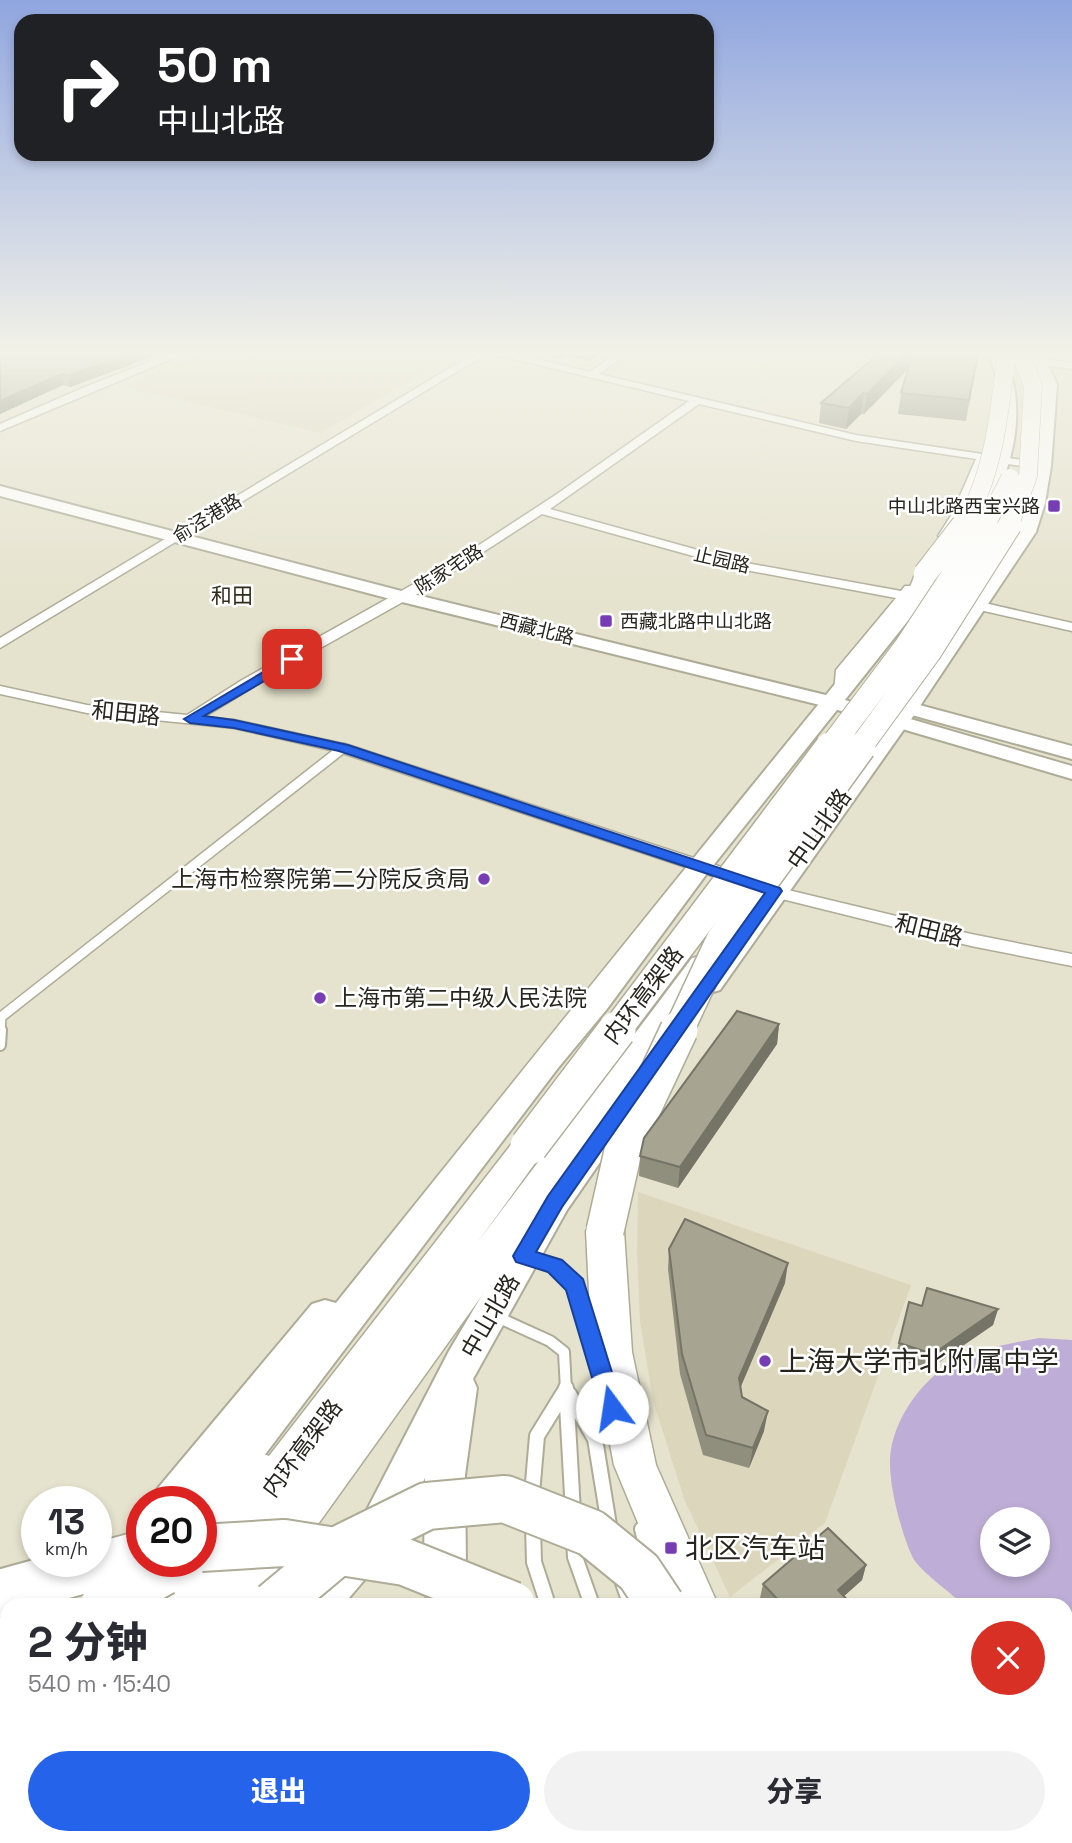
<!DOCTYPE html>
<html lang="zh">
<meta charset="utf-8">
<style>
:root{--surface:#fff;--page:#f2f2f3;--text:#2b2b33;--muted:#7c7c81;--accent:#2563eb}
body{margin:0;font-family:"Space Grotesk","Noto Sans SC",sans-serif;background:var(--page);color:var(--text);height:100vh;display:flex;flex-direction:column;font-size:26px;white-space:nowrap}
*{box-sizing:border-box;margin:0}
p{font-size:23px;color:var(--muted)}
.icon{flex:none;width:38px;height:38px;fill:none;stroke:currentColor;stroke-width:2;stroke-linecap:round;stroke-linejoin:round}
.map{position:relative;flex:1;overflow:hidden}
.panel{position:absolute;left:0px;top:1598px;width:1073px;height:247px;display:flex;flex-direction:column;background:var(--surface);border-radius:21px 21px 0 0;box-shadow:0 4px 10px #0003}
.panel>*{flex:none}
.top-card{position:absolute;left:14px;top:14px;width:700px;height:147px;border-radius:21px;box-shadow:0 4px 10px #0003;background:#202124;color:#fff;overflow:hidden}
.controls{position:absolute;left:980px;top:1507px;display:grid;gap:14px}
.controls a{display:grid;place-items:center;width:70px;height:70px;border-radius:50%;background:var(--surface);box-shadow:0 4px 10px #0003;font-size:35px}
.speed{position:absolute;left:21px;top:1486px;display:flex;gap:14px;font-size:35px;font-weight:700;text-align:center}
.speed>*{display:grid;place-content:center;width:91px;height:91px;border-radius:50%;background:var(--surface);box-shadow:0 4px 10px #0003;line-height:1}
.speed small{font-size:18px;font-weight:400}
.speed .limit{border:10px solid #d22;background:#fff;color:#111}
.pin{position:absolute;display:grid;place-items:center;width:60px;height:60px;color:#fff;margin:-30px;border-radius:14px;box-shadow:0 4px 10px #0006}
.me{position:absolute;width:77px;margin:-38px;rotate:346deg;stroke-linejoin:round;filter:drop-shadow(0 0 5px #0008)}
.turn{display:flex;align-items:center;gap:24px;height:147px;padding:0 28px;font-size:32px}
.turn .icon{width:91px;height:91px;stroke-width:2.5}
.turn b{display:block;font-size:49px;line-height:60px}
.round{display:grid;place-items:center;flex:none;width:74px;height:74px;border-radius:37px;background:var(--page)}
.headline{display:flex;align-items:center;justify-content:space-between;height:119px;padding:0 28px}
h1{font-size:42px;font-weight:800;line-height:52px}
.action{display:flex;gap:14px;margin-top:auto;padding:14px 28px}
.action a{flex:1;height:80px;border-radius:42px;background:var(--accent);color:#fff;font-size:28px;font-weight:800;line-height:80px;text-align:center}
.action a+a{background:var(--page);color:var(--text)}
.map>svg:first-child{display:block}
.built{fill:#dcd7bc}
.green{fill:#beaed7;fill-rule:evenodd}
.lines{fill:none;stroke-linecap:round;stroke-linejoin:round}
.service-far3-casing{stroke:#aeab97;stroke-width:7}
.service-far2-casing{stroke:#aeab97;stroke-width:12}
.service-far1-casing{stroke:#aeab97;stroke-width:14}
.service-casing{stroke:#aeab97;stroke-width:18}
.minor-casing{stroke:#aeab97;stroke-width:3}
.secondary-casing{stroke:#aeab97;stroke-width:4}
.primary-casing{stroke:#aeab97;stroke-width:4}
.trunk-casing{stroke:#aeab97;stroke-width:3}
.service-far3{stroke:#fff;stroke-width:5}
.service-far2{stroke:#fff;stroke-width:9}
.service-far1{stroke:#fff;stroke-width:10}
.service{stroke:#fff;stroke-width:14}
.minor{fill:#fff;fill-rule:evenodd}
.secondary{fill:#fff;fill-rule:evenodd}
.primary{fill:#fff;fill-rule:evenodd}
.trunk{fill:#fff;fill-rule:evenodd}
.trunk-bridge-far4-casing{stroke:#aeab97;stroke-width:19;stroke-linecap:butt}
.trunk-bridge-far3-casing{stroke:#aeab97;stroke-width:25;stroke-linecap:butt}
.trunk-bridge-far2-casing{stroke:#aeab97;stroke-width:32;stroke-linecap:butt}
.trunk-bridge-far1-casing{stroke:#aeab97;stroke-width:40;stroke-linecap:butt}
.trunk-bridge-casing{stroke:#aeab97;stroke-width:50;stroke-linecap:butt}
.trunk-bridge-far4{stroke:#fff;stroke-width:18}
.trunk-bridge-far3{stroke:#fff;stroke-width:23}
.trunk-bridge-far2{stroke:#fff;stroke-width:29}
.trunk-bridge-far1{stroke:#fff;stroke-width:37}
.trunk-bridge{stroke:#fff;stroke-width:46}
.wall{fill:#908e7d}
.shaded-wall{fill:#757466}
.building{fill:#a7a591;stroke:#757466;stroke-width:2}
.route{fill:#2563eb;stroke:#184099;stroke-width:2}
.poi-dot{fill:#773eb4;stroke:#fff;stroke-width:2.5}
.labels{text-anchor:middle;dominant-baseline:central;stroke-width:5;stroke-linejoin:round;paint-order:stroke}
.far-poi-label{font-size:19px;fill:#27261e;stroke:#fff;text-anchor:end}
.far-street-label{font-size:19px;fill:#27261e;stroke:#fff}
.far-quarter-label{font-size:21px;fill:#302d1c;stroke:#fff}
.street-label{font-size:23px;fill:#27261e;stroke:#fff}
.poi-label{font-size:23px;fill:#27261e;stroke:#fff;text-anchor:end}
.near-poi-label{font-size:28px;fill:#27261e;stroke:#fff;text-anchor:start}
</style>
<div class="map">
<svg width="1072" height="1843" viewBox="0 0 1072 1843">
<rect width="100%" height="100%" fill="#e5e2cd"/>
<path class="built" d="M212,350H452L453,352L452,356L321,433L122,386Z
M638,1192L911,1285L825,1523L730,1597L685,1501L653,1401L640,1321L637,1252Z"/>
<path class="green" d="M1039,1338L1072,1340V1701L1066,1695V1605H964C951,1593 921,1572 913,1558C901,1533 889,1486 890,1459C892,1419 925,1374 961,1358C986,1347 1013,1343 1039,1338ZM992,1519H1038V1564H992Z"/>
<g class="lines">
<g class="service-far3-casing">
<path id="service-far3" d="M949,350L1000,356"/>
</g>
<g class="service-far2-casing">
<path id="service-far2" d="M0,1032L1,1017L343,748"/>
</g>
<g class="service-far1-casing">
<path id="service-far1" d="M0,1045L1,1030
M529,1258L555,1266L575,1285L594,1343
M495,1316L550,1341L564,1352L566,1390"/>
</g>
<g class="service-casing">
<path id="service" d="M566,1388L573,1512
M569,1394L595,1439L609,1525
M532,1494L537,1436L566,1389
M533,1526L534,1562L548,1605
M642,1529L650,1560
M574,1540L575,1557L592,1605
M623,1583L631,1605"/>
</g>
<g class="minor-casing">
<path id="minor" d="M179,350H193L0,431V424L85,387Z
M480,350H500L590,372L621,350H632L599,374L856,435L1042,463L1047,466L1042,469L986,461L964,514L948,539L944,540L938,536L952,514L976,459L856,441L699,404L550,509L741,562L901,591L905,586H915L916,589L910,599L850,671L846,694L841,695L834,691L836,670L896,598L740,569L542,514L426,589L281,670L204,717L234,720L348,745L746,875L748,879L746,883H734L339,752L234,728L87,713L0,694V686L87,705L187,715L242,680L453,562L557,494L689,401L488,353L0,648V638Z
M1040,359L1072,363V369L1037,364V360Z
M976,601L1072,623V631L971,608L970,605Z
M788,890L971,934L1072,954V966L971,946L782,899L779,895L782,891Z"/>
</g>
<g class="secondary-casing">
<path id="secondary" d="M0,486L409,593L838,698L1072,766V779L824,706L398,601L0,496Z
M886,696L1072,746V759L879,706L876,702L879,698Z"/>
</g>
<g class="primary-casing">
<path id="primary" d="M988,350H1003C1006,361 1010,371 1013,382C1024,431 1006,487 978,528L971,530L962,524C987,483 1007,432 997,382C995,371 991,361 988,350Z
M1026,350H1041L1057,384L1051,466L1045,503L1036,532L912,718L720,990L710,993L700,990L695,983L700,976L892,713L1016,532L1027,503L1033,466L1041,384Z
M935,568L942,570L945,574L942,578L708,872L607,1009L558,1068L216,1519L201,1524V1502H153L158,1488L312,1304L325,1300L336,1303C532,1058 729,813 928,570Z
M646,1062L657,1065L662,1073L567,1210L473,1379L477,1388L465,1475L466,1568L471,1605H427L424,1568L425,1478L393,1543L378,1549L363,1543L357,1529L449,1351L543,1192L635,1065Z
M351,1544L366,1550L372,1564L366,1578L343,1605H292C303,1580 326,1553 351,1544Z
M7,1687V1789L0,1792V1690Z
M86,1838H137L135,1843H83Z
M328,1838H389L392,1843H330Z
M603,1838H656L659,1843H605Z"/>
</g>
<g class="trunk-casing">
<path id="trunk" d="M925,568L933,569L936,574L924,605H908L905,600L917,569Z
M703,955L714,958L718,965L714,972L260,1605H159L166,1589L187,1561H201V1505L244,1458L259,1452L269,1456L517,1137L529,1133L541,1137L547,1146L541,1155L477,1243L692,958Z
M605,1216L618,1221L624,1231L632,1352L656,1465L718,1605H672L614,1465L592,1352L586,1231L592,1221Z
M7,1621V1715L0,1718V1623Z
M7,1799V1838H28L25,1843H0V1802Z
M30,1838H85L83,1843H28Z
M651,1838H703L701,1843H649Z
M750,1838H805L807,1843H752Z
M812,1838H866L868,1843H814Z"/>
</g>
<use href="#service-far3" class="service-far3"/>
<use href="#service-far2" class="service-far2"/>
<use href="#service-far1" class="service-far1"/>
<use href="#service" class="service"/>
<use href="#minor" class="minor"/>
<use href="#secondary" class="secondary"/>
<use href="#primary" class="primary"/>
<use href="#trunk" class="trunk"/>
<g class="trunk-bridge-far4-casing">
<path id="trunk-bridge-far4" d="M962,527C995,475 999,411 1007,352
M985,527L1010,478
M1009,527L1028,476L1033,385L1019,350"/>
</g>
<g class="trunk-bridge-far3-casing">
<path id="trunk-bridge-far3" d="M925,574L963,525
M829,749L905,648L986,525
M859,749L929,653L1010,525"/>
</g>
<g class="trunk-bridge-far2-casing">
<path id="trunk-bridge-far2" d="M615,1032L830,747
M678,1032L721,940L861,747"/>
</g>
<g class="trunk-bridge-far1-casing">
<path id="trunk-bridge-far1" d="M529,1146L617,1030
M605,1231L624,1147L679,1030"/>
</g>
<g class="trunk-bridge-casing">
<path id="trunk-bridge" d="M201,1548L284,1543L405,1562L512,1605
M0,1593L142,1554
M104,1605L163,1572
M274,1605L342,1548L427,1506L505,1499L591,1533L639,1572L661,1605"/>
</g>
<use href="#trunk-bridge-far4" class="trunk-bridge-far4"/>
<use href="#trunk-bridge-far3" class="trunk-bridge-far3"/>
<use href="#trunk-bridge-far2" class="trunk-bridge-far2"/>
<use href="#trunk-bridge-far1" class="trunk-bridge-far1"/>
<use href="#trunk-bridge" class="trunk-bridge"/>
</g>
<path class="wall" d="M9,350H171L70,387L63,385L0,414V355Z
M522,350H606L590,361L565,356L559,359Z
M979,350L966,421L898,414L901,393L909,368L864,414H861L846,429L819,423L821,403L877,355Z
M779,1024L777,1044L678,1188L639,1176L640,1156Z
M669,1249L785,1283L740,1388L742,1397L764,1431L749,1468L703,1455L680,1374L668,1269Z
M909,1302L922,1306L998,1309L993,1325L929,1369L895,1358Z
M866,1565L862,1580L844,1596L852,1605H766L760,1598L763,1584Z"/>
<path class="shaded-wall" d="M138,350H171L70,387L68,376Z
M559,350H565V356L559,359Z
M590,350H606L590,361Z
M910,350H915L913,364L864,414L867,394Z
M61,374L63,385L0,414V401Z
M863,393L861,414L846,429L849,408Z
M779,1024L777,1044L678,1188L680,1167Z
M788,1263L785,1283L736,1398L739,1378Z
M998,1309L993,1325L929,1369L933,1354Z
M768,1411L764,1431L749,1468L753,1448Z
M866,1565L862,1580L834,1605L838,1590Z"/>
<path class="building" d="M9,350H138L68,376L61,374L0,401V355Z
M879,350H910L867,394L863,393L849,408L821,403L877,355Z
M914,350H979L969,400L901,393Z
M737,1011L779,1024L680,1167L640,1156L644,1138Z
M685,1219L788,1263L739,1378L742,1397L768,1411L753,1448L706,1435L682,1354L669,1249Z
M927,1288L998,1309L933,1354L899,1343L909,1302L922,1306Z
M828,1528L866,1565L838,1590L852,1605H783L763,1584Z"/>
<linearGradient id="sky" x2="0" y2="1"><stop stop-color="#90a6df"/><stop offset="0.58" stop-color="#f3f2e8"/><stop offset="1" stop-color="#f3f2e8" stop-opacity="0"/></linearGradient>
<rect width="1072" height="608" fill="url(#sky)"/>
<path class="route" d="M292,655L297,656V662L204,716L234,720L348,745L780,888L782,891L562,1207L536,1252L562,1260L583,1279L623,1408L620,1415L612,1418L604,1415L601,1408L566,1290L548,1272L516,1262L513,1256L548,1196L765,893L339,751L234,728L190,723L184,719Z"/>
<g class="poi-dot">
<rect x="1047" y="499" width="14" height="14" rx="3.5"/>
<rect x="599" y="614" width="14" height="14" rx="3.5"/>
<circle cx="484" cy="879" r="7"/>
<circle cx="320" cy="998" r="7"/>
<circle cx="765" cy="1361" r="7"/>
<rect x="664" y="1541" width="14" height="14" rx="3.5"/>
</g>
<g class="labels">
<g class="far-poi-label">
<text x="1040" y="506">中山北路西宝兴路</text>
<text x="620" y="621" text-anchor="start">西藏北路中山北路</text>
</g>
<g class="far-street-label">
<text transform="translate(207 518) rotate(-31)">俞泾港路</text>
<text transform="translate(722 560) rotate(13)">止园路</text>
<text transform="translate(449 569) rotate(-32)">陈家宅路</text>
<text transform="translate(537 629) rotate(14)">西藏北路</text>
</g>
<g class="far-quarter-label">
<text x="232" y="595">和田</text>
</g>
<g class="street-label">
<text transform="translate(126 713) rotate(6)">和田路</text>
<text transform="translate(819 829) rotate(-55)">中山北路</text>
<text transform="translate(929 930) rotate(14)">和田路</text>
<text transform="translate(643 995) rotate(-53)">内环高架路</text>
<text transform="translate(490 1316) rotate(-60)">中山北路</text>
<text transform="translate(302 1448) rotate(-53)">内环高架路</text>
</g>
<g class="poi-label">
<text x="470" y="879">上海市检察院第二分院反贪局</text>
<text x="334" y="998" text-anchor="start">上海市第二中级人民法院</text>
</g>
<g class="near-poi-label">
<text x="779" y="1361">上海大学市北附属中学</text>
<text x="685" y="1548">北区汽车站</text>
</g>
</g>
</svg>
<div class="controls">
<a><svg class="icon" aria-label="layers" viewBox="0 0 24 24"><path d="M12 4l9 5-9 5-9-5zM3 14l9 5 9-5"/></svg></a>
</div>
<div class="speed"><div>13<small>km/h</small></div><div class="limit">20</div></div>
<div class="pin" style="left:292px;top:659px;background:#d93025"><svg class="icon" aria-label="arrive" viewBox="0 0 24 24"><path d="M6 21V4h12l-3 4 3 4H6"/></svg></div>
<svg class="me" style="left:612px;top:1408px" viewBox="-20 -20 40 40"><circle r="19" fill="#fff"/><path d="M0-13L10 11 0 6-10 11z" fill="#2563eb"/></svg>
<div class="top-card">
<div class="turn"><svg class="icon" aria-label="right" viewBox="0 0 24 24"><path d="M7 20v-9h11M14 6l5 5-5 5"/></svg><div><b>50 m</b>中山北路</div></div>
</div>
<section class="panel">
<div class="headline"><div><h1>2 分钟</h1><p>540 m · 15:40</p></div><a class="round" style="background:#d93025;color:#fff"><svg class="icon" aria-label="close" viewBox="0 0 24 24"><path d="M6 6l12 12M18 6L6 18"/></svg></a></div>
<div class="action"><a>退出</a><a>分享</a></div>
</section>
</div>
